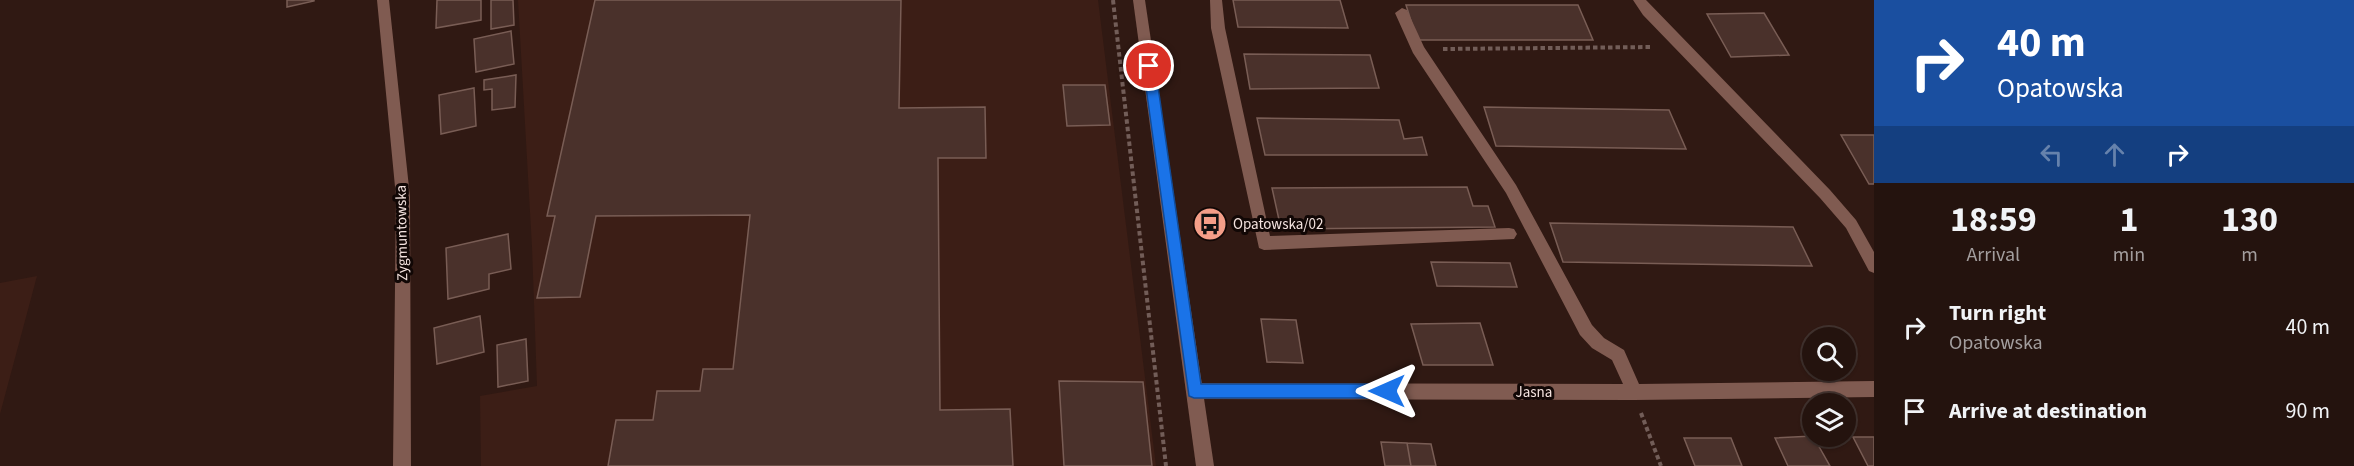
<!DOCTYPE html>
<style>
:root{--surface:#24130e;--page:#2c1c17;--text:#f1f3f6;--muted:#a39e9e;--line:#41322e}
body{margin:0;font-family:"Source Sans 3",sans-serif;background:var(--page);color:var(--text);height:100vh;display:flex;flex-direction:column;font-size:22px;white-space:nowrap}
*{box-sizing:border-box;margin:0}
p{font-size:20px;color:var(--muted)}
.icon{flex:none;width:33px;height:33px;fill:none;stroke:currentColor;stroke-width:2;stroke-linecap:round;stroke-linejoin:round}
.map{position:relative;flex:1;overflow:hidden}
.side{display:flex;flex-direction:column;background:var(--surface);width:480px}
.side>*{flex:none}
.guide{background:#1a4fa0;color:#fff;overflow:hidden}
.buttons{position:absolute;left:1802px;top:327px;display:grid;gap:12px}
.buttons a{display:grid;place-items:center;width:54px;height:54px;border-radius:50%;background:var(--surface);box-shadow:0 2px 4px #0004,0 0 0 2px var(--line);font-size:30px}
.pin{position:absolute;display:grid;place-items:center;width:51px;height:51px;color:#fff;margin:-26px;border:3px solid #fff;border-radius:50%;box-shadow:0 2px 6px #0007}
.me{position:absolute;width:66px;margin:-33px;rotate:270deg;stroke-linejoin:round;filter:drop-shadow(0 0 4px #0008)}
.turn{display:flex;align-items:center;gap:21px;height:126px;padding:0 24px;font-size:27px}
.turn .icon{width:78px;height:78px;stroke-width:2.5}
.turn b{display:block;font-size:42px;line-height:51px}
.lanes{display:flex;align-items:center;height:57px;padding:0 24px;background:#0003;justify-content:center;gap:30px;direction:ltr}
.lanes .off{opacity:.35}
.eta{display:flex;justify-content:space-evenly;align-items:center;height:102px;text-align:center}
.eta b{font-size:36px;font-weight:700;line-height:42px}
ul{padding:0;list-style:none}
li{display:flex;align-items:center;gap:18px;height:84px;padding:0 24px}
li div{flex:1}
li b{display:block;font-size:22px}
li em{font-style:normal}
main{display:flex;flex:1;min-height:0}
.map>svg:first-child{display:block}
.built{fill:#3c1e16}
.building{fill:#4a312b;stroke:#795d55;stroke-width:1.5}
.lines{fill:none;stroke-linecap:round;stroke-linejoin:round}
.path{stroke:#725d58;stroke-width:4;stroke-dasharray:4.5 3;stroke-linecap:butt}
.service{fill:#805b51;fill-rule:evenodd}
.minor{fill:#805b51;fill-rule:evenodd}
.tertiary{fill:#805b51;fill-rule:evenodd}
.route{fill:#1a73e8;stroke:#114b97;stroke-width:1.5}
.labels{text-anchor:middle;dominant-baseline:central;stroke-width:6;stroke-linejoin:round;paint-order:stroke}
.poi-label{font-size:15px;fill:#f4e3df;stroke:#110705;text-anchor:start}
.street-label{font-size:15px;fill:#f4e3df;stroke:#110705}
</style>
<main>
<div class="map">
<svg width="1874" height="466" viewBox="0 0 1874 466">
<rect width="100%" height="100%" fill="#301913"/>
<path class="built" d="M518,0H1098L1156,466H481L480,396L537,386L532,247Z
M37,276L0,414V283Z"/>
<path class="building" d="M287,0H314V1L287,7Z
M437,0H481V20L436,28Z
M491,0H513L514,25L491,29Z
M595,0H901L899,108L985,107L986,158H938L940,410L1010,409L1013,466H608L616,420H653L657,391H700L703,369H733L750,215L596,216L580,297L537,298L555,216H547Z
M1233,0H1340L1348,28L1238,27Z
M1406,5H1578L1593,40H1417Z
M1764,13L1789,55L1731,57L1707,14Z
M511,31L514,64L476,72L474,39Z
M1244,54L1370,55L1379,88L1250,89Z
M516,75L515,107L492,110V89L484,90V80Z
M1063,85H1105L1110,125L1067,126Z
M474,88L476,126L441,134L439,95Z
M1484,107L1669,110L1686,149L1496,146Z
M1257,118L1399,120L1404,139L1422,137L1427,155H1265Z
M1841,135H1874V184H1869Z
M1467,187L1473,206H1488L1495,227L1281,229L1272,188Z
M1550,223L1793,227L1812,266L1563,262Z
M508,234L511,269L489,274V289L448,299L446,248Z
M1431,262L1510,263L1517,287L1437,286Z
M480,316L484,352L437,364L434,328Z
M1261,319L1296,320L1303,363L1267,362Z
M1480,323L1493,365H1423L1411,324Z
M526,339L528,381L498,387L497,345Z
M1059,381L1143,382L1152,466H1064Z
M1813,436L1830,466H1788L1775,438Z
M1853,437H1874V466H1868Z
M1684,438H1731L1742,466H1695Z
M1381,442L1407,443L1411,466H1385Z
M1407,443L1431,444L1436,466H1411Z"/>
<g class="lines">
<path class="path" d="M1113,0L1166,466
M1443,49L1652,47
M1641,413L1661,466"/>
<path class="service" d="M1210,0H1222L1225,28L1270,236L1509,228L1514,229L1517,234L1514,239L1264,250L1259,248L1211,28Z"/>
<path class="minor" d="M377,0H389L410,197L411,466H393L396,197Z
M1633,0H1646L1830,190L1856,220L1874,252V273L1869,271L1846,228L1820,198L1643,15Z
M1402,8L1407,10L1424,47L1516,185L1592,325L1604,338L1624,350L1639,384L1874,381V397L1634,400L1194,399L1188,396L1186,391L1188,386L1194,383L1623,384L1612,360L1592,348L1580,335L1506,193L1413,53L1395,13Z"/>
<path class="tertiary" d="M1133,0H1145L1214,466H1196Z"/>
</g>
<path class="route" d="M1149,61L1155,66L1201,384H1387L1392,386L1395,391L1392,396L1387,398H1194L1189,396L1143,66Z"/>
<defs>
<g id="bus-disc" transform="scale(1.725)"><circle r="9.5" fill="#f49e88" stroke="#110705"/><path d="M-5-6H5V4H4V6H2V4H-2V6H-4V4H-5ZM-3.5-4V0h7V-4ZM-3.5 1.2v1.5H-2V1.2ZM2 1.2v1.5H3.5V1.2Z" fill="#111"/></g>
</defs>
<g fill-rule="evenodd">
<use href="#bus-disc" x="1210" y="224"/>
</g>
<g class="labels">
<g class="poi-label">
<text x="1233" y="224">Opatowska/02</text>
</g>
<g class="street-label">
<text transform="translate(402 233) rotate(-91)">Zygmuntowska</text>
<text x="1534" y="392">Jasna</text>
</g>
</g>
</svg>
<div class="buttons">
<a><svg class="icon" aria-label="search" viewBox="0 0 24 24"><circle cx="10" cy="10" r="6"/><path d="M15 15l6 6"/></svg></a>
<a><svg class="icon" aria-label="layers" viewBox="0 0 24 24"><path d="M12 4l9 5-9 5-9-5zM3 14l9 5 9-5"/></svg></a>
</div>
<div class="pin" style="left:1149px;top:66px;background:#d93025"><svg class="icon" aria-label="arrive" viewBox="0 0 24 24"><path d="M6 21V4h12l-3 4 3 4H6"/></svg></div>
<svg class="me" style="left:1387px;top:391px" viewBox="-20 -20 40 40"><path d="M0-17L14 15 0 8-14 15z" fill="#1a73e8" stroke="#fff" stroke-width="4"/></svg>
</div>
<section class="side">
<div class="guide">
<div class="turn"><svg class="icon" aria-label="right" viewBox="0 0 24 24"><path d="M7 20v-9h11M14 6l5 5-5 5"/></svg><div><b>40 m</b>Opatowska</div></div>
<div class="lanes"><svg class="icon off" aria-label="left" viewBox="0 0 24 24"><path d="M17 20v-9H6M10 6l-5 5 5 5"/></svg><svg class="icon off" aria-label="ahead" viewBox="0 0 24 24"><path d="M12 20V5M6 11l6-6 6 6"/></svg><svg class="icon" aria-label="right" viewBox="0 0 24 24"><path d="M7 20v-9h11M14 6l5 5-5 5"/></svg></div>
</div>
<div class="eta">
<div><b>18:59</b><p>Arrival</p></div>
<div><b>1</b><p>min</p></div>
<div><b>130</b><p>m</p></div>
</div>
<ul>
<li><svg class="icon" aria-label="right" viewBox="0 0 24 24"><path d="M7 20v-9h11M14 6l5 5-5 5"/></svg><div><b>Turn right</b><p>Opatowska</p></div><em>40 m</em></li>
<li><svg class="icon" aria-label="arrive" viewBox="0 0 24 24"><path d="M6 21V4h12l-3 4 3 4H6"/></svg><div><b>Arrive at destination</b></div><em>90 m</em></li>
</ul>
</section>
</main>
